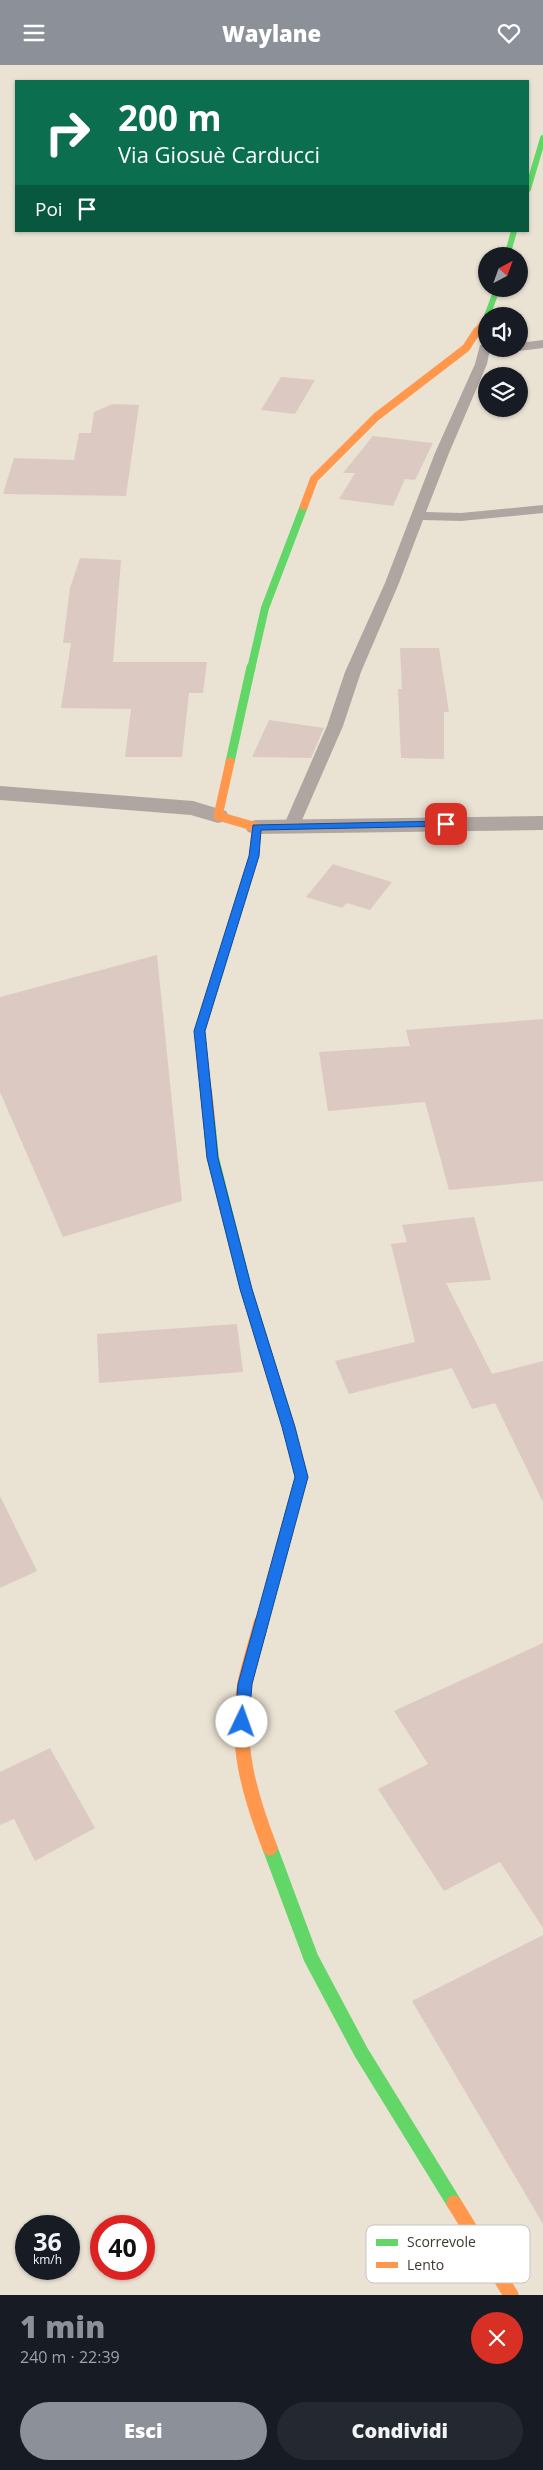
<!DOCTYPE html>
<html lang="it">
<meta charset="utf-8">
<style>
:root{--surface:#171b24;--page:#242831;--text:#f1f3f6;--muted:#9ea1a6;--accent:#8c9099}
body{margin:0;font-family:"Open Sans",sans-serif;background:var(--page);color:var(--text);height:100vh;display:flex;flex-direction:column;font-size:19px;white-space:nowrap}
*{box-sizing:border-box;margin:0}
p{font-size:16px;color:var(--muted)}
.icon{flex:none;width:28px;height:28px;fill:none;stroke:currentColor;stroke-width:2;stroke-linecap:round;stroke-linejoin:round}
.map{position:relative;height:2230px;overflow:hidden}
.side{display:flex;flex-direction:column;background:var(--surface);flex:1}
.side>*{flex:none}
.banner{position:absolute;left:15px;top:15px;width:514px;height:152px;border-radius:0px;box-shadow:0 1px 4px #0004;background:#0b6e4f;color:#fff;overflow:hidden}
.needle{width:32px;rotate:41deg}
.tools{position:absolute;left:478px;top:182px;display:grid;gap:10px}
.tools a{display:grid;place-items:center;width:50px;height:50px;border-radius:50%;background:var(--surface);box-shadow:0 1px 4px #0004;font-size:25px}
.speed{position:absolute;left:15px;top:2150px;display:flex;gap:10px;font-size:25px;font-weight:700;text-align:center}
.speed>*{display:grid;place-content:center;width:65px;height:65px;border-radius:50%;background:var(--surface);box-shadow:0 1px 4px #0004;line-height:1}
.speed small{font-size:12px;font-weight:400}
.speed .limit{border:8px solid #d22;background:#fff;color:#111}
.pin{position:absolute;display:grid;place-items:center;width:42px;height:42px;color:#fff;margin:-21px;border-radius:10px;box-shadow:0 2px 8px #0006}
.me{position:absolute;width:55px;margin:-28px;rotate:3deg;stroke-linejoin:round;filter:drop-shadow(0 0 4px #0008)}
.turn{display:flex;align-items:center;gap:18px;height:105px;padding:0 20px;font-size:22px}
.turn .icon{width:65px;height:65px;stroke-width:2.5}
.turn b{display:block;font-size:35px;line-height:42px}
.then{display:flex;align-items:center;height:48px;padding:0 20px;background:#0003;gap:10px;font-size:19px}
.round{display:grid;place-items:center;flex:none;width:52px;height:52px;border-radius:26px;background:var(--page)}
.head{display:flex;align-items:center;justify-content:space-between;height:85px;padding:0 20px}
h1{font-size:30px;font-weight:800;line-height:38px;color:var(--accent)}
.button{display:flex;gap:10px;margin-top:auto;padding:10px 20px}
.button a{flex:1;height:58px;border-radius:30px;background:var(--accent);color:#fff;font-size:20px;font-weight:800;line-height:58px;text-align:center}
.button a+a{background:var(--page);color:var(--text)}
header{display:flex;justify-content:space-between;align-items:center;height:65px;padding:0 20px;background:var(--accent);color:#fff;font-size:22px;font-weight:800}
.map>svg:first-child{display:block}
.building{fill:#dccac2}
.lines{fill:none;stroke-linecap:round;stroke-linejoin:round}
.lane{fill:#afa6a1;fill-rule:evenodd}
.street{fill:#afa6a1;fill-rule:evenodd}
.fast-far4{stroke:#63d668;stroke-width:6}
.fast-far3{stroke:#63d668;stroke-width:8}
.fast-far2{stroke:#63d668;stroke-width:9}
.fast-far1{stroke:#63d668;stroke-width:12}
.fast{stroke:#63d668;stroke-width:15}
.slow-far4{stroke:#ff974d;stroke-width:6}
.slow-far3{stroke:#ff974d;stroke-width:8}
.slow-far2{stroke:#ff974d;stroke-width:9}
.slow-far1{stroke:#ff974d;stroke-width:12}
.slow{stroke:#ff974d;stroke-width:15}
.route{fill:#1a73e8;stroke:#114b97}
.key{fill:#fff;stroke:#c5c4c0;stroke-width:1}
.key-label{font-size:14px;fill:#3e392e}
</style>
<header><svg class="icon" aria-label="menu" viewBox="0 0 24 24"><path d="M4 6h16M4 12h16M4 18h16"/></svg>Waylane<svg class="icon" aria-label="heart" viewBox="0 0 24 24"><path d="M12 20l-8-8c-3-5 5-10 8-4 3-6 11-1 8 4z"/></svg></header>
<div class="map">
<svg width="543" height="2230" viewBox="0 0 543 2230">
<rect width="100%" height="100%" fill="#eae2d3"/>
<path class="building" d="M281,312L315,315L295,349L261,345Z
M113,339L139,340L126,431L3,429L14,393L74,395L79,368H91L94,347Z
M373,371L433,378L415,415L405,414L393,441L339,434L355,408H343Z
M80,493L121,495L113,597H207L203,628H189L182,692H125L131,644L61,643L71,578H63L70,523Z
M400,583H439L449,647H444V694L401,693L398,624H402Z
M269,655L324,663L311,693L252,692Z
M333,799L355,806L392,817L370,845L347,838L342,843L306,832Z
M157,890L182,1136L63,1172L0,1027V932Z
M543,954V1116L449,1125L425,1037L328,1046L319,987L410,981L406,965Z
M474,1152L491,1215L446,1218L492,1309L543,1296V1437L495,1338L472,1344L452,1303L349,1329L335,1296L415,1277L391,1179L407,1177L402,1160Z
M237,1259L243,1307L99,1318L97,1269Z
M0,1431L37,1506L0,1523Z
M543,1578V1863L500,1797L444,1826L378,1724L428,1699L394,1646Z
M50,1683L95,1763L35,1796L14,1754L0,1760V1707Z
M543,1870V2159L412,1936Z"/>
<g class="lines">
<path class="lane" d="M543,275V283L519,286L514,284H519V278Z
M480,280H486V284H490L487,299L449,388L426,447L461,448L543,440V448L461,456L423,455L399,518L361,607L343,661L299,762L297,766H285L283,762L327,661L345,607L385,518L435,388L475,299Z"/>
<path class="street" d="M0,721L193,736L226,746L229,751L226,756L218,758L191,750L0,735Z
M543,751V765L256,769L248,767L245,762L248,757L256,755Z"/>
<path class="fast-far4" d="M528,124L543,73
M507,191L514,166
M487,251L497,224"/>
<path class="fast-far3" d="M251,604L265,543L304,441"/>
<path class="fast-far2" d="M230,697L251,602"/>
<path class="fast-far1" d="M209,1054L213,1093L246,1224L289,1362L301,1412L288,1459"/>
<path class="fast" d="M270,1783L311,1893L361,1987L454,2138"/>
<path class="slow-far4" d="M476,268L486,253"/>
<path class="slow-far3" d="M304,441L314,414L376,352L466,283L477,266"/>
<path class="slow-far2" d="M206,1027L200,966L254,791L256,762L218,751L230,697"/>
<path class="slow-far1" d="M206,1026L209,1054
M261,1560L288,1459"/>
<path class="slow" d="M261,1558C256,1578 249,1598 245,1618C234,1677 249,1729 270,1783
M454,2138L511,2230"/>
</g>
<path class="route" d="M446,756L451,759L449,761L261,765L259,791L205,966L218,1093L252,1224L295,1362L308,1412L252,1619L249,1657L247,1662L242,1663L237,1662L235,1657L238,1619L295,1412L282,1362L240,1224L207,1093L194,966L249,791L253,760Z"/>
<rect x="366" y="2160" width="164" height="58" rx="8" class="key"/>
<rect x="376" y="2174" width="22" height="7" fill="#63d668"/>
<rect x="376" y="2197" width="22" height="6" fill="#ff974d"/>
<g class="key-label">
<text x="407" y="2182">Scorrevole</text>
<text x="407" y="2205">Lento</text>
</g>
</svg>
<div class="tools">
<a><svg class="needle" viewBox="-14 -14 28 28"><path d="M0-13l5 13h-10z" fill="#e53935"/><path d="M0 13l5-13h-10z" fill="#9ea1a6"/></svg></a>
<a><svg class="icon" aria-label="sound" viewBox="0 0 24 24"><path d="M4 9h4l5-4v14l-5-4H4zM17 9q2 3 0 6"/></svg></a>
<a><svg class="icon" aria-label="layers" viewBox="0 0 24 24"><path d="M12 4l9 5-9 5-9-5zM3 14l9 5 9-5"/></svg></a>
</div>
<div class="speed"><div>36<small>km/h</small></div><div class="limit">40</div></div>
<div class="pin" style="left:446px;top:759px;background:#d93025"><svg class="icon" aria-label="arrive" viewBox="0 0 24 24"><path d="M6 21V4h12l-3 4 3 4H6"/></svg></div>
<svg class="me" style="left:242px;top:1657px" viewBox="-20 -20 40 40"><circle r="19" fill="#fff"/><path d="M0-13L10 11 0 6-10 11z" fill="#1a73e8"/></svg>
<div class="banner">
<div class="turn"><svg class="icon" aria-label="right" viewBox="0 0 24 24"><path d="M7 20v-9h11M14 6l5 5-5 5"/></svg><div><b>200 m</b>Via Giosuè Carducci</div></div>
<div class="then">Poi<svg class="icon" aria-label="arrive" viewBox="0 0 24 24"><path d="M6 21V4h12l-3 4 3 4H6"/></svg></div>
</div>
</div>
<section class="side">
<div class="head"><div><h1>1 min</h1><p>240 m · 22:39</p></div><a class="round" style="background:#d93025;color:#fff"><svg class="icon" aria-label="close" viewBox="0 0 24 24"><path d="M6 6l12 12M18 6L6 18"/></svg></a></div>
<div class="button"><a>Esci</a><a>Condividi</a></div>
</section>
